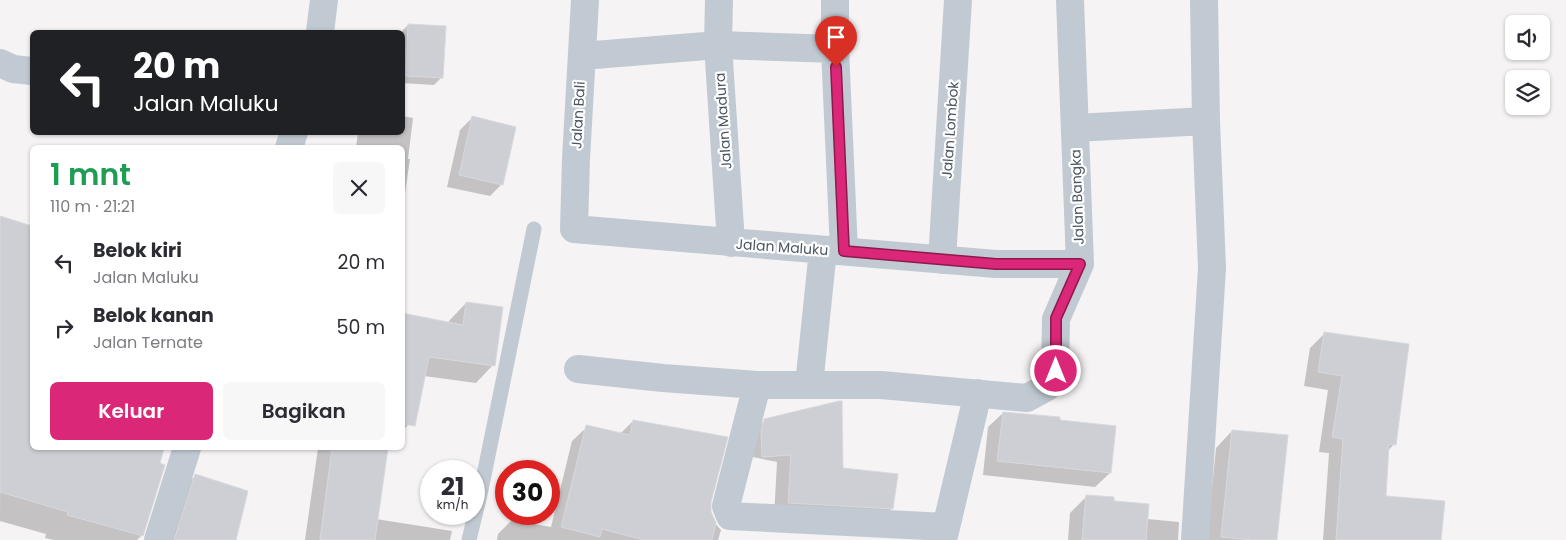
<!DOCTYPE html>
<html lang="id">
<meta charset="utf-8">
<style>
:root{--surface:#fff;--page:#f7f7f7;--text:#2b2b33;--muted:#7c7c81;--accent:#db2777}
body{margin:0;font-family:Poppins,sans-serif;background:var(--page);color:var(--text);height:100vh;display:flex;flex-direction:column;font-size:19px;white-space:nowrap}
*{box-sizing:border-box;margin:0}
p{font-size:16px;color:var(--muted)}
.icon{flex:none;width:28px;height:28px;fill:none;stroke:currentColor;stroke-width:2;stroke-linecap:round;stroke-linejoin:round}
.map{position:relative;flex:1;overflow:hidden}
.sheet{position:absolute;left:30px;top:145px;width:375px;height:305px;display:flex;flex-direction:column;background:var(--surface);border-radius:8px;box-shadow:0 1px 4px #0004}
.sheet>*{flex:none}
.banner{position:absolute;left:30px;top:30px;width:375px;height:105px;border-radius:8px;box-shadow:0 1px 4px #0004;background:#202124;color:#fff;overflow:hidden}
.fabs{position:absolute;left:1505px;top:15px;display:grid;gap:10px}
.fabs a{display:grid;place-items:center;width:45px;height:45px;border-radius:8px;background:var(--surface);box-shadow:0 1px 4px #0004;font-size:25px}
.speed{position:absolute;left:420px;top:460px;display:flex;gap:10px;font-size:25px;font-weight:700;text-align:center}
.speed>*{display:grid;place-content:center;width:65px;height:65px;border-radius:50%;background:var(--surface);box-shadow:0 1px 4px #0004;line-height:1}
.speed small{font-size:12px;font-weight:400}
.speed .limit{border:8px solid #d22;background:#fff;color:#111}
.pin{position:absolute;display:grid;place-items:center;width:42px;height:42px;color:#fff;margin:-51px -21px;border-radius:50% 50% 50% 0;rotate:-45deg;box-shadow:0 0 5px #0007}
.pin .icon{rotate:45deg}
.me{position:absolute;width:55px;margin:-28px;rotate:0deg;stroke-linejoin:round;filter:drop-shadow(0 0 4px #0008)}
.turn{display:flex;align-items:center;gap:18px;height:105px;padding:0 20px;font-size:22px}
.turn .icon{width:65px;height:65px;stroke-width:2.5}
.turn b{display:block;font-size:35px;line-height:42px}
.round{display:grid;place-items:center;flex:none;width:52px;height:52px;border-radius:8px;background:var(--page)}
.head{display:flex;align-items:center;justify-content:space-between;height:85px;padding:0 20px}
h1{font-size:30px;font-weight:600;line-height:38px;color:#1e9e55}
.primary-button{display:flex;gap:10px;margin-top:auto;padding:10px 20px}
.primary-button a{flex:1;height:58px;border-radius:8px;background:var(--accent);color:#fff;font-size:20px;font-weight:600;line-height:58px;text-align:center}
.primary-button a+a{background:var(--page);color:var(--text)}
ul{padding:0;list-style:none}
li{display:flex;align-items:center;gap:15px;height:65px;padding:0 20px}
li div{flex:1}
li b{display:block;font-size:19px}
li em{font-style:normal}
.map>svg:first-child{display:block}
.shadow{fill:#0003}
.building{fill:#cdcfd5;stroke:#d7d9de}
.lines{fill:none;stroke-linecap:round;stroke-linejoin:round}
.service{stroke:#c1cad2;stroke-width:15}
.minor{stroke:#c1cad2;stroke-width:28}
.route-casing{stroke:#8e194d;stroke-width:12}
.route{stroke:#db2777;stroke-width:9}
.labels{text-anchor:middle;dominant-baseline:central;stroke-width:4.5;stroke-linejoin:round;paint-order:stroke}
.street-label{font-size:14px;fill:#4a5661;stroke:#fff}
</style>
<div class="map">
<svg width="1566" height="540" viewBox="0 0 1566 540">
<rect width="100%" height="100%" fill="#f5f3f3"/>
<path class="shadow" d="M408,25L442,77L434,85L402,83V32H401Z
M402,116L413,118L408,159H410L402,214V148H356L358,132H402Z
M472,118L502,184L490,196L447,187L460,130Z
M1,218L32,227V448H163L142,535L137,540H54L45,538L46,534L0,521Z
M466,303L493,365L476,383L424,376L415,418L402,431V314L448,323L449,321Z
M1325,333L1394,444L1387,452L1385,497L1440,540H1323L1329,453L1319,452L1328,390L1304,386L1310,348Z
M1003,413L1058,421L1110,473L1095,487L983,475L988,427Z
M765,420L841,469L892,508L878,523L774,517L777,462L748,456L750,435Z
M633,421L710,502V512L714,522L721,530L718,540H497L498,534L512,520L551,527L572,441L587,427L620,434Z
M1232,431L1276,540H1197L1208,529L1216,448Z
M318,448H386L376,519L452,531L450,540H305Z
M196,475L235,540H162L177,494Z
M1087,496L1112,503L1147,519L1179,522L1178,540H1068L1070,513Z"/>
<path class="building" d="M408,24L446,26L443,78L406,76Z
M472,116L516,127L503,185L459,175Z
M0,216L32,226V448H164L160,463L165,465L143,536L67,515L68,512L0,492Z
M466,302L503,307L495,366L429,357L415,426L402,424V313L463,325Z
M1324,332L1409,344L1396,445L1389,444L1386,496L1445,501L1441,540H1336L1343,439L1332,437L1342,376L1318,372Z
M839,401H842L843,468L898,474L893,509L788,503L791,455L762,457L761,431L764,419Z
M1003,412L1060,417V420L1116,426L1111,473L997,461Z
M633,420L728,437L711,502V512L716,523L712,540H644L602,529L600,537L561,527L586,425L630,435Z
M1232,430L1288,435L1277,540H1252L1221,537Z
M332,448H388L375,540H320Z
M195,474L248,491L236,540H174Z
M1086,495L1114,497V501L1149,504L1146,540H1082Z"/>
<g class="lines">
<path class="service" d="M469,540L481,490L534,229"/>
<path class="minor" d="M585,0L576,159L574,229L996,264H1080
M719,0L718,45L731,243
M835,0V49L844,251
M320,32L324,0
M582,56L718,45L835,49
M0,63L13,69L32,71
M1075,128L1206,121
M289,148L294,132
M942,260L958,0
M578,369L663,378L757,385H881L1027,398L1047,387L1055,371L1056,319L1080,264L1070,0
M757,385L726,506L730,516L946,527
M809,385L823,250
M158,540L187,448
M943,540L978,393
M1195,540L1212,268L1206,121L1204,0"/>
</g>
<g class="lines">
<g class="route-casing">
<path id="route" d="M836,67L844,251L996,264H1080L1056,318V371"/>
</g>
<use href="#route" class="route"/>
</g>
<g class="labels">
<g class="street-label">
<text transform="translate(578 115) rotate(-87)">Jalan Bali</text>
<text transform="translate(723 121) rotate(-94)">Jalan Madura</text>
<text transform="translate(950 130) rotate(-86)">Jalan Lombok</text>
<text transform="translate(1077 197) rotate(-92)">Jalan Bangka</text>
<text transform="translate(782 247) rotate(4)">Jalan Maluku</text>
</g>
</g>
</svg>
<div class="fabs">
<a><svg class="icon" aria-label="sound" viewBox="0 0 24 24"><path d="M4 9h4l5-4v14l-5-4H4zM17 9q2 3 0 6"/></svg></a>
<a><svg class="icon" aria-label="layers" viewBox="0 0 24 24"><path d="M12 4l9 5-9 5-9-5zM3 14l9 5 9-5"/></svg></a>
</div>
<div class="speed"><div>21<small>km/h</small></div><div class="limit">30</div></div>
<div class="pin" style="left:836px;top:67px;background:#d93025"><svg class="icon" aria-label="arrive" viewBox="0 0 24 24"><path d="M6 21V4h12l-3 4 3 4H6"/></svg></div>
<svg class="me" style="left:1056px;top:371px" viewBox="-20 -20 40 40"><circle r="17" fill="#db2777" stroke="#fff" stroke-width="3"/><path d="M0-11L8 9 0 5-8 9z" fill="#fff"/></svg>
<div class="banner">
<div class="turn"><svg class="icon" aria-label="left" viewBox="0 0 24 24"><path d="M17 20v-9H6M10 6l-5 5 5 5"/></svg><div><b>20 m</b>Jalan Maluku</div></div>
</div>
<section class="sheet">
<div class="head"><div><h1>1 mnt</h1><p>110 m · 21:21</p></div><a class="round"><svg class="icon" aria-label="close" viewBox="0 0 24 24"><path d="M6 6l12 12M18 6L6 18"/></svg></a></div>
<ul>
<li><svg class="icon" aria-label="left" viewBox="0 0 24 24"><path d="M17 20v-9H6M10 6l-5 5 5 5"/></svg><div><b>Belok kiri</b><p>Jalan Maluku</p></div><em>20 m</em></li>
<li><svg class="icon" aria-label="right" viewBox="0 0 24 24"><path d="M7 20v-9h11M14 6l5 5-5 5"/></svg><div><b>Belok kanan</b><p>Jalan Ternate</p></div><em>50 m</em></li>
</ul>
<div class="primary-button"><a>Keluar</a><a>Bagikan</a></div>
</section>
</div>
